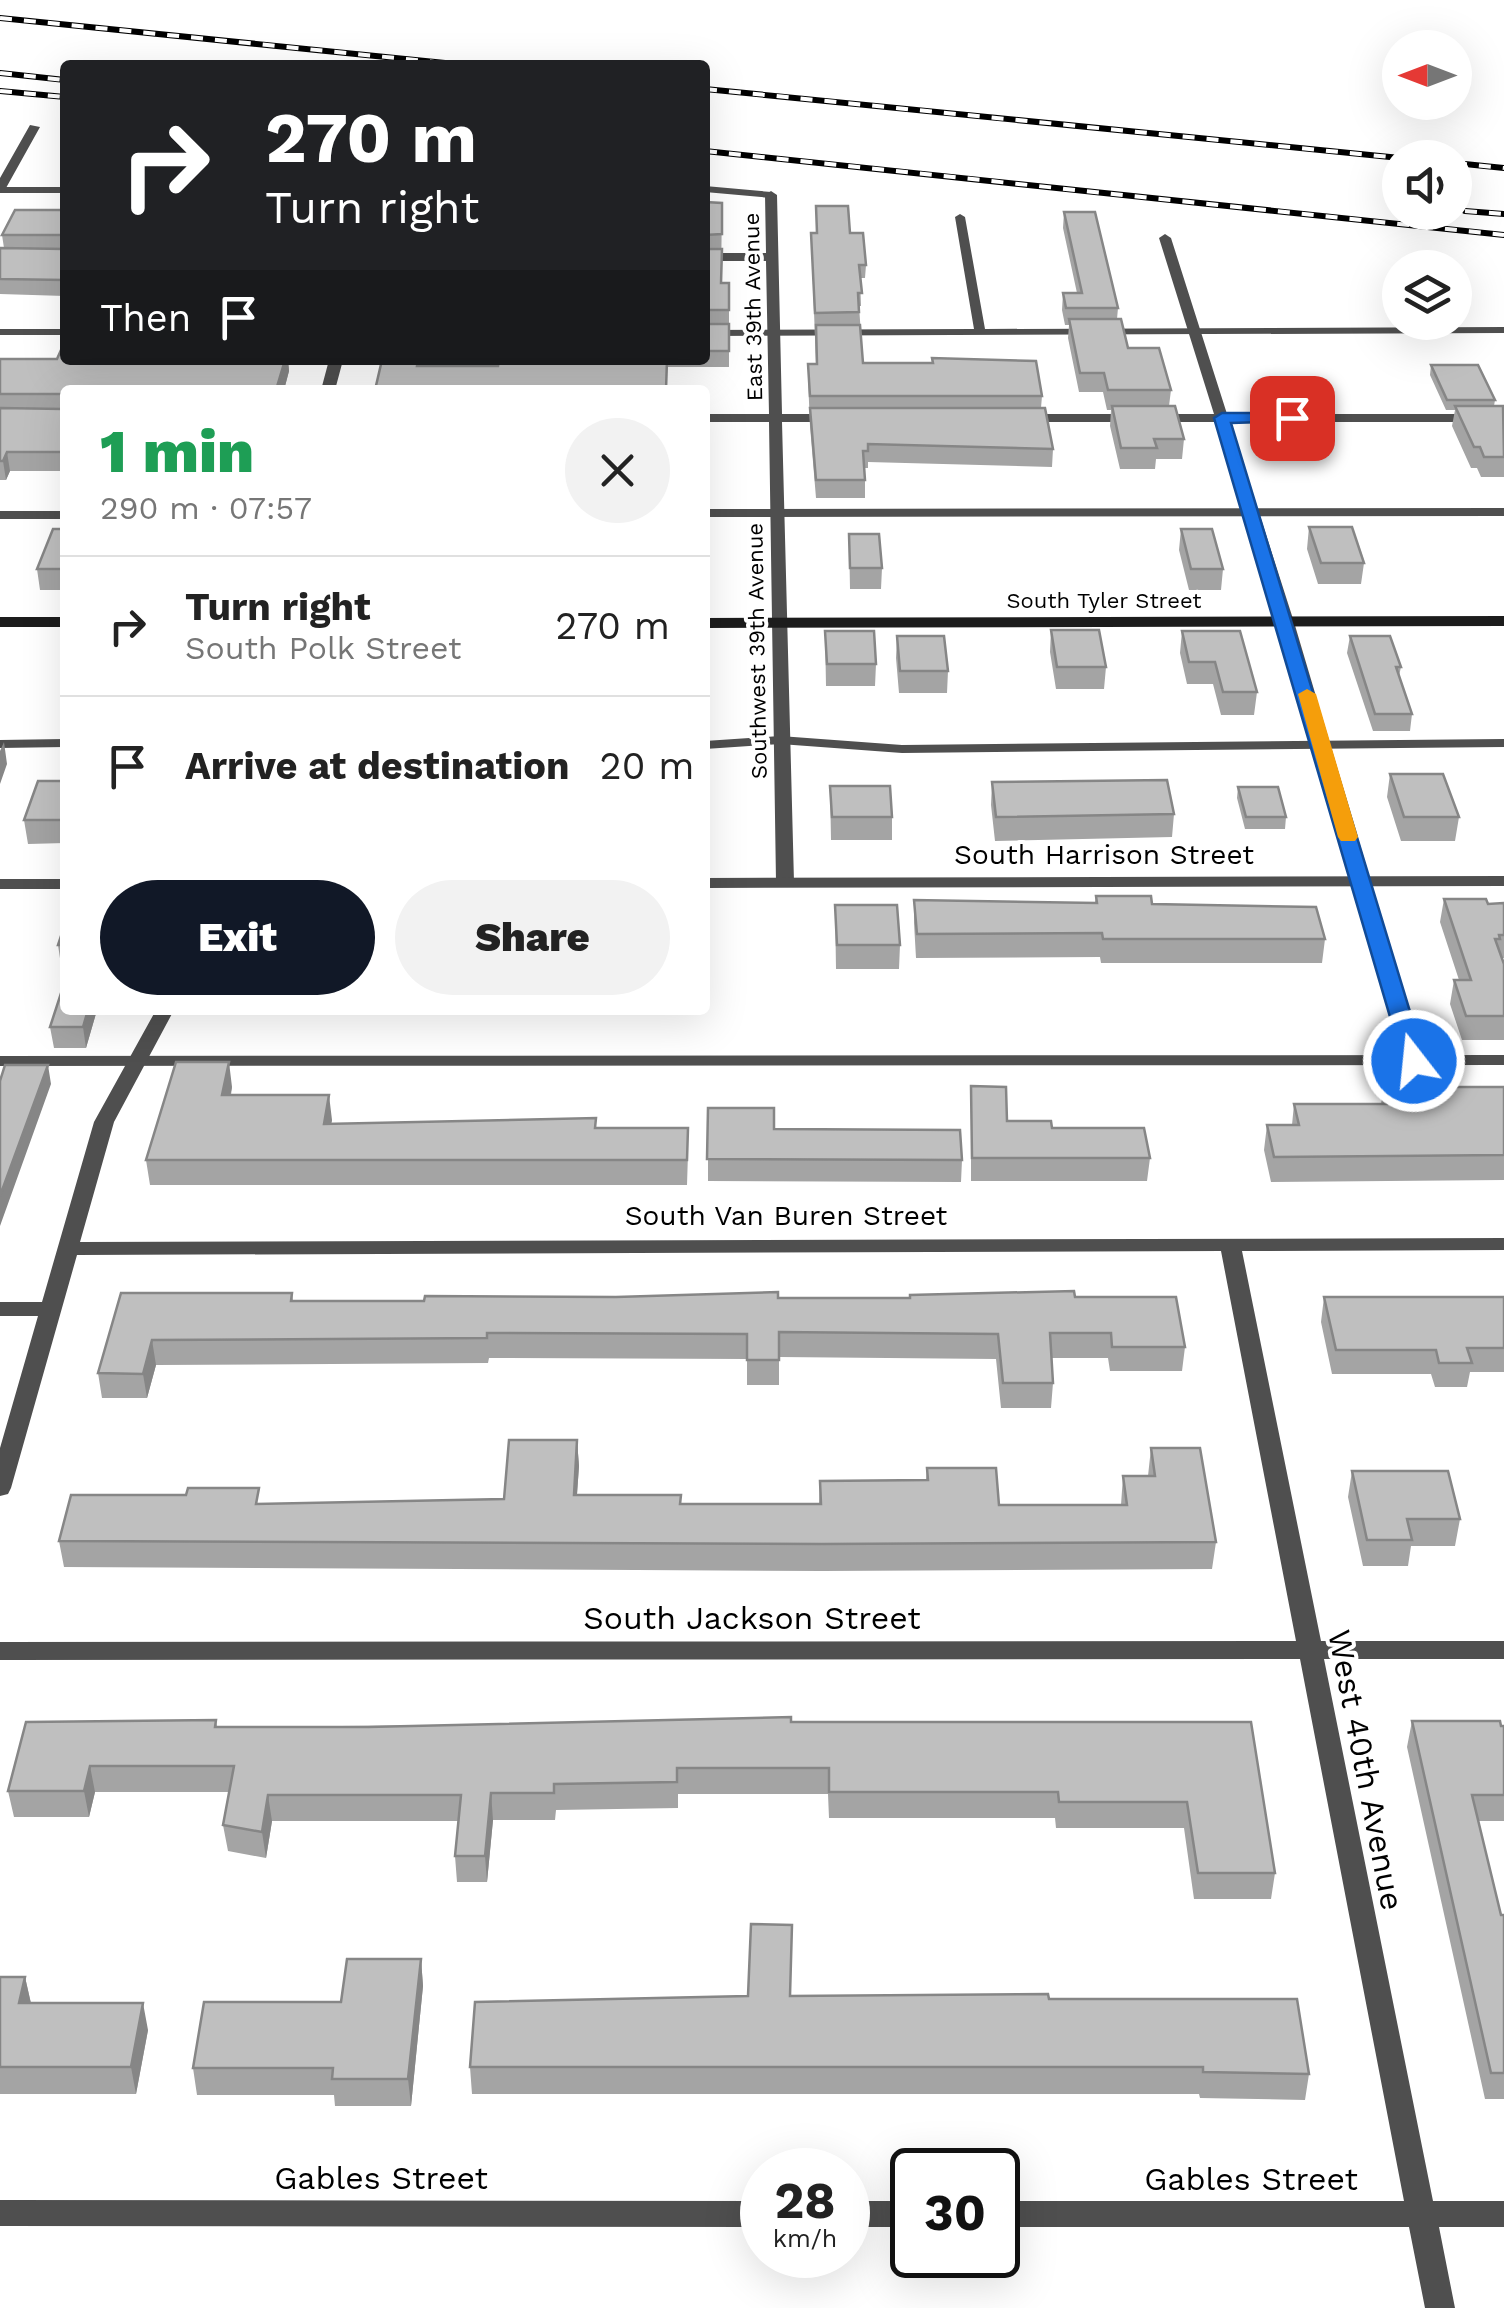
<!DOCTYPE html>
<meta charset="utf-8">
<style>
:root{--surface:#fff;--page:#f2f2f2;--text:#222;--muted:#767676;--line:#e0e0e0;--accent:#111827}
body{margin:0;font-family:"Work Sans",sans-serif;background:var(--page);color:var(--text);height:100vh;display:flex;flex-direction:column;font-size:38px;white-space:nowrap}
*{box-sizing:border-box;margin:0}
p{font-size:32px;color:var(--muted)}
.icon{flex:none;width:55px;height:55px;fill:none;stroke:currentColor;stroke-width:2;stroke-linecap:round;stroke-linejoin:round}
.map{position:relative;flex:1;overflow:hidden}
.panel{position:absolute;left:60px;top:385px;width:650px;height:630px;display:flex;flex-direction:column;background:var(--surface);border-radius:10px;box-shadow:0 10px 40px #0002}
.panel>*{flex:none}
.hud{position:absolute;left:60px;top:60px;width:650px;height:305px;border-radius:10px;box-shadow:0 10px 40px #0002;background:#202124;color:#fff;overflow:hidden}
.needle{width:65px;rotate:270deg}
.fabs{position:absolute;left:1382px;top:30px;display:grid;gap:20px}
.fabs a{display:grid;place-items:center;width:90px;height:90px;border-radius:50%;background:var(--surface);box-shadow:0 10px 40px #0002;font-size:50px}
.speed{position:absolute;left:740px;top:2148px;display:flex;gap:20px;font-size:50px;font-weight:700;text-align:center}
.speed>*{display:grid;place-content:center;width:130px;height:130px;border-radius:50%;background:var(--surface);box-shadow:0 10px 40px #0002;line-height:1}
.speed small{font-size:25px;font-weight:400}
.speed .limit{border:5px solid #111;border-radius:15px;background:#fff;color:#111}
.pin{position:absolute;display:grid;place-items:center;width:85px;height:85px;color:#fff;margin:-42px;border-radius:20px;box-shadow:0 5px 15px #0006}
.me{position:absolute;width:110px;margin:-55px;rotate:344deg;stroke-linejoin:round;filter:drop-shadow(0 0 8px #0008)}
.turn{display:flex;align-items:center;gap:35px;height:210px;padding:0 40px;font-size:45px}
.turn .icon{width:130px;height:130px;stroke-width:2.5}
.turn b{display:block;font-size:70px;line-height:85px}
.then{display:flex;align-items:center;height:95px;padding:0 40px;background:#0003;gap:20px;font-size:38px}
.round{display:grid;place-items:center;flex:none;width:105px;height:105px;border-radius:52px;background:var(--page)}
.head{display:flex;align-items:center;justify-content:space-between;height:170px;padding:0 40px}
h1{font-size:60px;font-weight:800;line-height:75px;color:#1e9e55}
.action{display:flex;gap:20px;margin-top:auto;padding:20px 40px}
.action a{flex:1;height:115px;border-radius:60px;background:var(--accent);color:#fff;font-size:40px;font-weight:800;line-height:115px;text-align:center}
.action a+a{background:var(--page);color:var(--text)}
ul{padding:0;list-style:none}
li{display:flex;align-items:center;gap:30px;height:140px;padding:0 40px;border-top:2px solid var(--line)}
li div{flex:1}
li b{display:block;font-size:38px}
li em{font-style:normal}
.map>svg:first-child{display:block}
.lines{fill:none;stroke-linecap:round;stroke-linejoin:round}
.service{fill:#4f4f4f;fill-rule:evenodd}
.minor{fill:#4f4f4f;fill-rule:evenodd}
.tertiary{fill:#4f4f4f;fill-rule:evenodd}
.secondary{fill:#1c1c1c;fill-rule:evenodd}
.rail-casing{stroke:#000;stroke-width:6}
.rail{stroke:#fff;stroke-width:4;stroke-dasharray:12;stroke-linecap:butt}
.wall{fill:#a4a4a4}
.shaded-wall{fill:#868686}
.building{fill:#bfbfbf;stroke:#868686;stroke-width:2.5}
.route{fill:#1a73e8;stroke:#114b97;stroke-width:2.5}
.slow{fill:#f59e0b}
.labels{text-anchor:middle;dominant-baseline:central;stroke-width:8;stroke-linejoin:round;paint-order:stroke}
.far-street-label{font-size:22px;fill:#000;stroke:#fff}
.street-label{font-size:28px;fill:#000;stroke:#fff}
.near-street-label{font-size:32px;fill:#000;stroke:#fff}
</style>
<div class="map">
<svg width="1504" height="2308" viewBox="0 0 1504 2308">
<rect width="100%" height="100%" fill="#fff"/>
<g class="lines">
<path class="service" d="M705,186L771,192L776,195L771,198L705,192Z
M0,187H65V193H0Z
M960,214L965,217L985,329L1504,327V333L705,336V330L974,329L955,217Z
M0,329H65V335H0Z
M1504,508V516L705,517V509Z
M0,511H65V519H0Z
M780,736L902,745L1504,739V747L902,753L780,744L705,749V741Z
M65,739V747L0,748V740Z
M1504,1055V1065L0,1066V1056Z"/>
<path class="minor" d="M30,125L40,127L6,188L0,192V178Z
M771,191L777,195L782,414H838L845,418L838,422H782L794,882L785,887L776,882L769,422H705V414H769L766,261H705V253H766L765,195Z
M1165,234L1171,238L1227,414H1504V422H1230L1294,622L1424,1061L1421,1065H1407L1404,1061L1278,622L1216,422H1022L1015,418L1022,414H1214L1159,238Z
M329,360H343L335,390H321Z
M156,1010H174L114,1122L80,1242L1504,1238V1250L1242,1251L1321,1641H1504V1659H1324L1433,2201H1504V2227H1439L1455,2308H1425L1409,2227H998V2201H1404L1300,1659L0,1660V1642L1296,1641L1221,1251L77,1255L11,1488L8,1494L0,1496V1448L38,1316H0V1302H42L94,1122Z
M0,2200L762,2201V2227L0,2226Z
M848,2201H912V2227H848Z"/>
<path class="tertiary" d="M1504,876V886L705,888V878Z
M0,879H65V889H0Z"/>
<path class="secondary" d="M1504,616V626L705,628V618Z
M0,617H65V627H0Z"/>
<g class="rail-casing">
<path id="rail" d="M0,18L465,65
M0,73L65,80
M705,89L1400,158
M0,91L65,97
M705,151L1504,235
M1455,163L1504,168
M1465,211L1504,214"/>
</g>
<use href="#rail" class="rail"/>
</g>
<path class="wall" d="M705,202L722,203L721,283H729V367H668L375,390L419,360V366H498L624,360H705Z
M65,210V296L0,294V248H4L2,235Z
M1064,212L1118,308L1117,319L1128,348L1171,390L1169,406L1184,439L1182,459H1156L1155,469H1120L1110,426L1111,410H1107L1103,392H1079L1068,338L1069,325H1065L1062,310L1063,293H1077L1063,228Z
M811,233H850L866,265L865,278H860L861,306H859L863,363L1042,396L1041,408L1053,449L1052,467L868,462V468H865V498H816L810,426L808,378L816,364Z
M0,359L288,360L289,371L284,390H65V471H10L6,480H0Z
M1431,365L1495,400L1494,406L1504,407V477H1481L1477,468H1471L1452,426L1455,410H1446L1430,375Z
M1309,527L1364,563L1361,584H1318L1307,549Z
M65,529V590H40L37,569Z
M1181,529L1223,569L1221,590H1189L1179,550Z
M849,534L882,568L881,589H850Z
M1051,630L1106,667L1104,689H1056L1050,652Z
M825,631L876,664L875,686H826Z
M1182,631L1257,692L1254,715H1221L1213,684H1187L1180,653Z
M897,636L948,671L947,693H899L896,658Z
M1350,636L1401,667L1399,676L1412,714L1410,731H1373L1347,653Z
M1390,774L1459,817L1455,841H1401L1387,797Z
M65,781V843L28,844L24,820Z
M992,782L1174,814L1172,837L995,841L991,805Z
M830,786L892,817V840H831Z
M1238,787L1286,817L1285,829H1245L1237,798Z
M1096,896L1152,904L1325,939L1322,963H1101L1100,957L916,958L914,923V900L1095,903Z
M1444,899L1488,904L1504,903V958H1502L1504,964V1040H1462L1450,1004L1454,980H1459L1440,922Z
M835,905L900,945L899,969H836Z
M65,924V965H61L58,945Z
M97,1010L86,1048H54L50,1027Z
M971,1086L1007,1121L1052,1128L1150,1158L1147,1181H971Z
M232,1087L231,1095L332,1120L331,1124L596,1118V1128L688,1153L687,1185H150L146,1160Z
M1446,1087H1504V1180L1271,1182L1264,1150L1267,1125H1292L1294,1104H1381L1383,1091H1445Z
M708,1108L774,1129L962,1160L961,1182L708,1181Z
M121,1293H292L293,1301L1075,1297L1185,1347L1182,1371H1110L1108,1358H1052L1053,1383L1051,1408H1001L996,1359L779,1357V1385H747V1359L489,1358L488,1363L156,1365L147,1398H102L98,1373Z
M1324,1297H1504V1372H1470L1467,1387H1435L1431,1374H1332L1321,1322Z
M577,1440L579,1466L577,1495L681,1504H819L820,1481L926,1480L927,1468L999,1505H1121L1123,1476H1148L1151,1448L1216,1542L1212,1569L822,1571L64,1567L59,1541L186,1495L261,1504L504,1499Z
M1352,1471L1460,1519L1455,1546H1411L1408,1566H1363L1348,1497Z
M216,1720L217,1727L791,1722H1251L1275,1873L1271,1899H1194L1184,1828H1056L1055,1818H829L828,1794H678V1808L556,1810L555,1820H493L487,1882H457L455,1856L458,1821H272L266,1858L228,1851L223,1825L229,1792H95L89,1817H14L8,1791Z
M1412,1721L1504,1726V1821H1478L1501,1915H1504V2099H1485L1407,1747Z
M421,1959L423,1986L411,2106H335L334,2095H197L193,2068L341,2002Z
M0,1977H25L31,2003L148,2030L136,2094H0Z
M748,1996L1049,1999L1309,2074L1305,2100L1200,2098L1199,2094H472L470,2067Z"/>
<path class="shaded-wall" d="M285,360H288L289,371L284,390H276Z
M7,452L10,471L6,480L3,461Z
M4,742L7,764L0,784V751Z
M88,1010H97L86,1048L83,1027Z
M229,1062L232,1087L225,1120L222,1095Z
M48,1065L51,1084L0,1226V1196Z
M329,1095L332,1120L326,1149L324,1124Z
M152,1340L156,1365L147,1398L143,1374Z
M577,1440L579,1466L575,1521L574,1495Z
M90,1766L95,1792L89,1817L84,1791Z
M491,1793L493,1820L487,1882L485,1856Z
M268,1795L272,1821L266,1858L262,1832Z
M421,1959L423,1986L411,2106L408,2079Z
M25,1977L31,2004L19,2003Z
M143,2003L148,2030L136,2094L131,2067Z"/>
<path class="building" d="M705,202L722,203V234L705,235Z
M816,206H848L850,233H863L866,265H859L862,293H858L859,312L815,313L811,233H817Z
M15,210H65V237L63,235H2Z
M1064,212H1095L1118,308H1066L1063,293H1082Z
M0,248L65,249V280L0,279Z
M705,249H722L721,283H729V310H705Z
M1069,319H1121L1128,348H1159L1171,390H1108L1104,373H1080Z
M705,324H729V351H705Z
M816,325H860L863,363H933L932,358L1036,361L1042,396H810L808,364H817Z
M61,350H65V360H285L276,390H65V396L62,394H0V359H57Z
M382,360H418L417,366H498L499,360H667L666,390H375Z
M1431,365H1478L1495,400H1447Z
M65,401V452H7L3,461H0V408L62,409Z
M1112,406H1175L1184,439H1154L1157,448H1121Z
M1455,406H1503L1504,457H1484L1480,447H1474Z
M810,408H1045L1053,449L868,444V451H863L865,480H816Z
M1309,527H1352L1364,563H1321Z
M53,529H65V569H37Z
M1181,529H1212L1223,569H1191Z
M849,534H879L882,568H850Z
M1051,630H1099L1106,667H1057Z
M825,631H874L876,664H827Z
M1182,631H1240L1257,692H1223L1215,662H1189Z
M897,636H944L948,671H900Z
M1350,636H1390L1401,667H1396L1412,714H1375Z
M1390,774H1443L1459,817H1404Z
M1167,780L1174,814L996,817L992,782Z
M38,781H65V820H24Z
M830,786H890L892,817H832Z
M1238,787H1278L1286,817H1246Z
M1096,896H1151L1152,904L1316,907L1325,939H1103L1102,933L917,934L914,900L1097,903Z
M1444,899H1486L1488,904L1504,903V935H1499L1500,939H1495L1504,964V1016H1466L1454,980H1471Z
M835,905H897L900,945H837Z
M65,924V945H58Z
M65,981V1010H88L83,1027H50Z
M176,1062H229L222,1095H329L324,1124L596,1118L595,1128H688L687,1160H146Z
M5,1065H48L0,1196V1081Z
M971,1086L1006,1087L1007,1121H1051L1052,1128H1144L1150,1158H972Z
M1446,1087H1504V1155L1274,1157L1267,1125H1299L1294,1104H1387L1383,1091H1447Z
M708,1108H774V1129L960,1130L962,1160L707,1159Z
M1074,1291L1075,1297H1176L1185,1347H1112L1111,1333H1050L1053,1383H1003L998,1334L779,1332V1360H747V1334L487,1333V1338L152,1340L143,1374L98,1373L121,1293H292L291,1301H424L425,1296L616,1297L778,1292V1298H910V1295Z
M1324,1297H1504V1348H1467L1472,1363H1439L1436,1350H1336Z
M509,1440H577L574,1495H681L680,1504H821L820,1481L928,1480L927,1468H996L999,1505H1127L1123,1476H1155L1151,1448H1200L1216,1542L822,1544L59,1541L71,1495H186L188,1488H259L256,1504L504,1499Z
M1352,1471H1448L1460,1519H1407L1412,1540H1367Z
M791,1717V1722H1251L1275,1873H1198L1187,1802H1059L1058,1792H829V1768H677V1782L554,1784V1793H491L485,1856H455L461,1795H268L262,1832L223,1825L234,1766H90L84,1791H8L26,1722L216,1720L215,1727H368Z
M1412,1721H1500L1501,1726H1504V1795H1472L1501,1915H1504V2073H1491Z
M751,1924L792,1925L790,1996L1048,1994L1049,1999H1297L1309,2074L1203,2072V2067H470L475,2002L748,1996Z
M347,1959H421L408,2079H332L333,2068H193L204,2002H341Z
M0,1977H25L19,2003H143L131,2067H0Z"/>
<path class="route" d="M1292,413L1300,418L1298,421L1231,423L1425,1061L1414,1068L1403,1061L1214,418L1222,413Z"/>
<path class="slow" d="M1307,689L1316,694L1358,837L1355,841H1341L1338,837L1298,694Z"/>
<g class="labels">
<g class="far-street-label">
<text transform="translate(753 307) rotate(-91)">East 39th Avenue</text>
<text x="1104" y="600">South Tyler Street</text>
<text transform="translate(757 651) rotate(-91)">Southwest 39th Avenue</text>
</g>
<g class="street-label">
<text x="1104" y="854">South Harrison Street</text>
<text x="786" y="1215">South Van Buren Street</text>
</g>
<g class="near-street-label">
<text x="752" y="1618">South Jackson Street</text>
<text transform="translate(1366 1770) rotate(79)">West 40th Avenue</text>
<text x="381" y="2178">Gables Street</text>
<text x="1251" y="2179">Gables Street</text>
</g>
</g>
</svg>
<div class="fabs">
<a><svg class="needle" viewBox="-14 -14 28 28"><path d="M0-13l5 13h-10z" fill="#e53935"/><path d="M0 13l5-13h-10z" fill="#767676"/></svg></a>
<a><svg class="icon" aria-label="sound" viewBox="0 0 24 24"><path d="M4 9h4l5-4v14l-5-4H4zM17 9q2 3 0 6"/></svg></a>
<a><svg class="icon" aria-label="layers" viewBox="0 0 24 24"><path d="M12 4l9 5-9 5-9-5zM3 14l9 5 9-5"/></svg></a>
</div>
<div class="speed"><div>28<small>km/h</small></div><div class="limit">30</div></div>
<div class="pin" style="left:1292px;top:418px;background:#d93025"><svg class="icon" aria-label="arrive" viewBox="0 0 24 24"><path d="M6 21V4h12l-3 4 3 4H6"/></svg></div>
<svg class="me" style="left:1414px;top:1061px" viewBox="-20 -20 40 40"><circle r="17" fill="#1a73e8" stroke="#fff" stroke-width="3"/><path d="M0-11L8 9 0 5-8 9z" fill="#fff"/></svg>
<div class="hud">
<div class="turn"><svg class="icon" aria-label="right" viewBox="0 0 24 24"><path d="M7 20v-9h11M14 6l5 5-5 5"/></svg><div><b>270 m</b>Turn right</div></div>
<div class="then">Then<svg class="icon" aria-label="arrive" viewBox="0 0 24 24"><path d="M6 21V4h12l-3 4 3 4H6"/></svg></div>
</div>
<section class="panel">
<div class="head"><div><h1>1 min</h1><p>290 m · 07:57</p></div><a class="round"><svg class="icon" aria-label="close" viewBox="0 0 24 24"><path d="M6 6l12 12M18 6L6 18"/></svg></a></div>
<ul>
<li><svg class="icon" aria-label="right" viewBox="0 0 24 24"><path d="M7 20v-9h11M14 6l5 5-5 5"/></svg><div><b>Turn right</b><p>South Polk Street</p></div><em>270 m</em></li>
<li><svg class="icon" aria-label="arrive" viewBox="0 0 24 24"><path d="M6 21V4h12l-3 4 3 4H6"/></svg><div><b>Arrive at destination</b></div><em>20 m</em></li>
</ul>
<div class="action"><a>Exit</a><a>Share</a></div>
</section>
</div>
